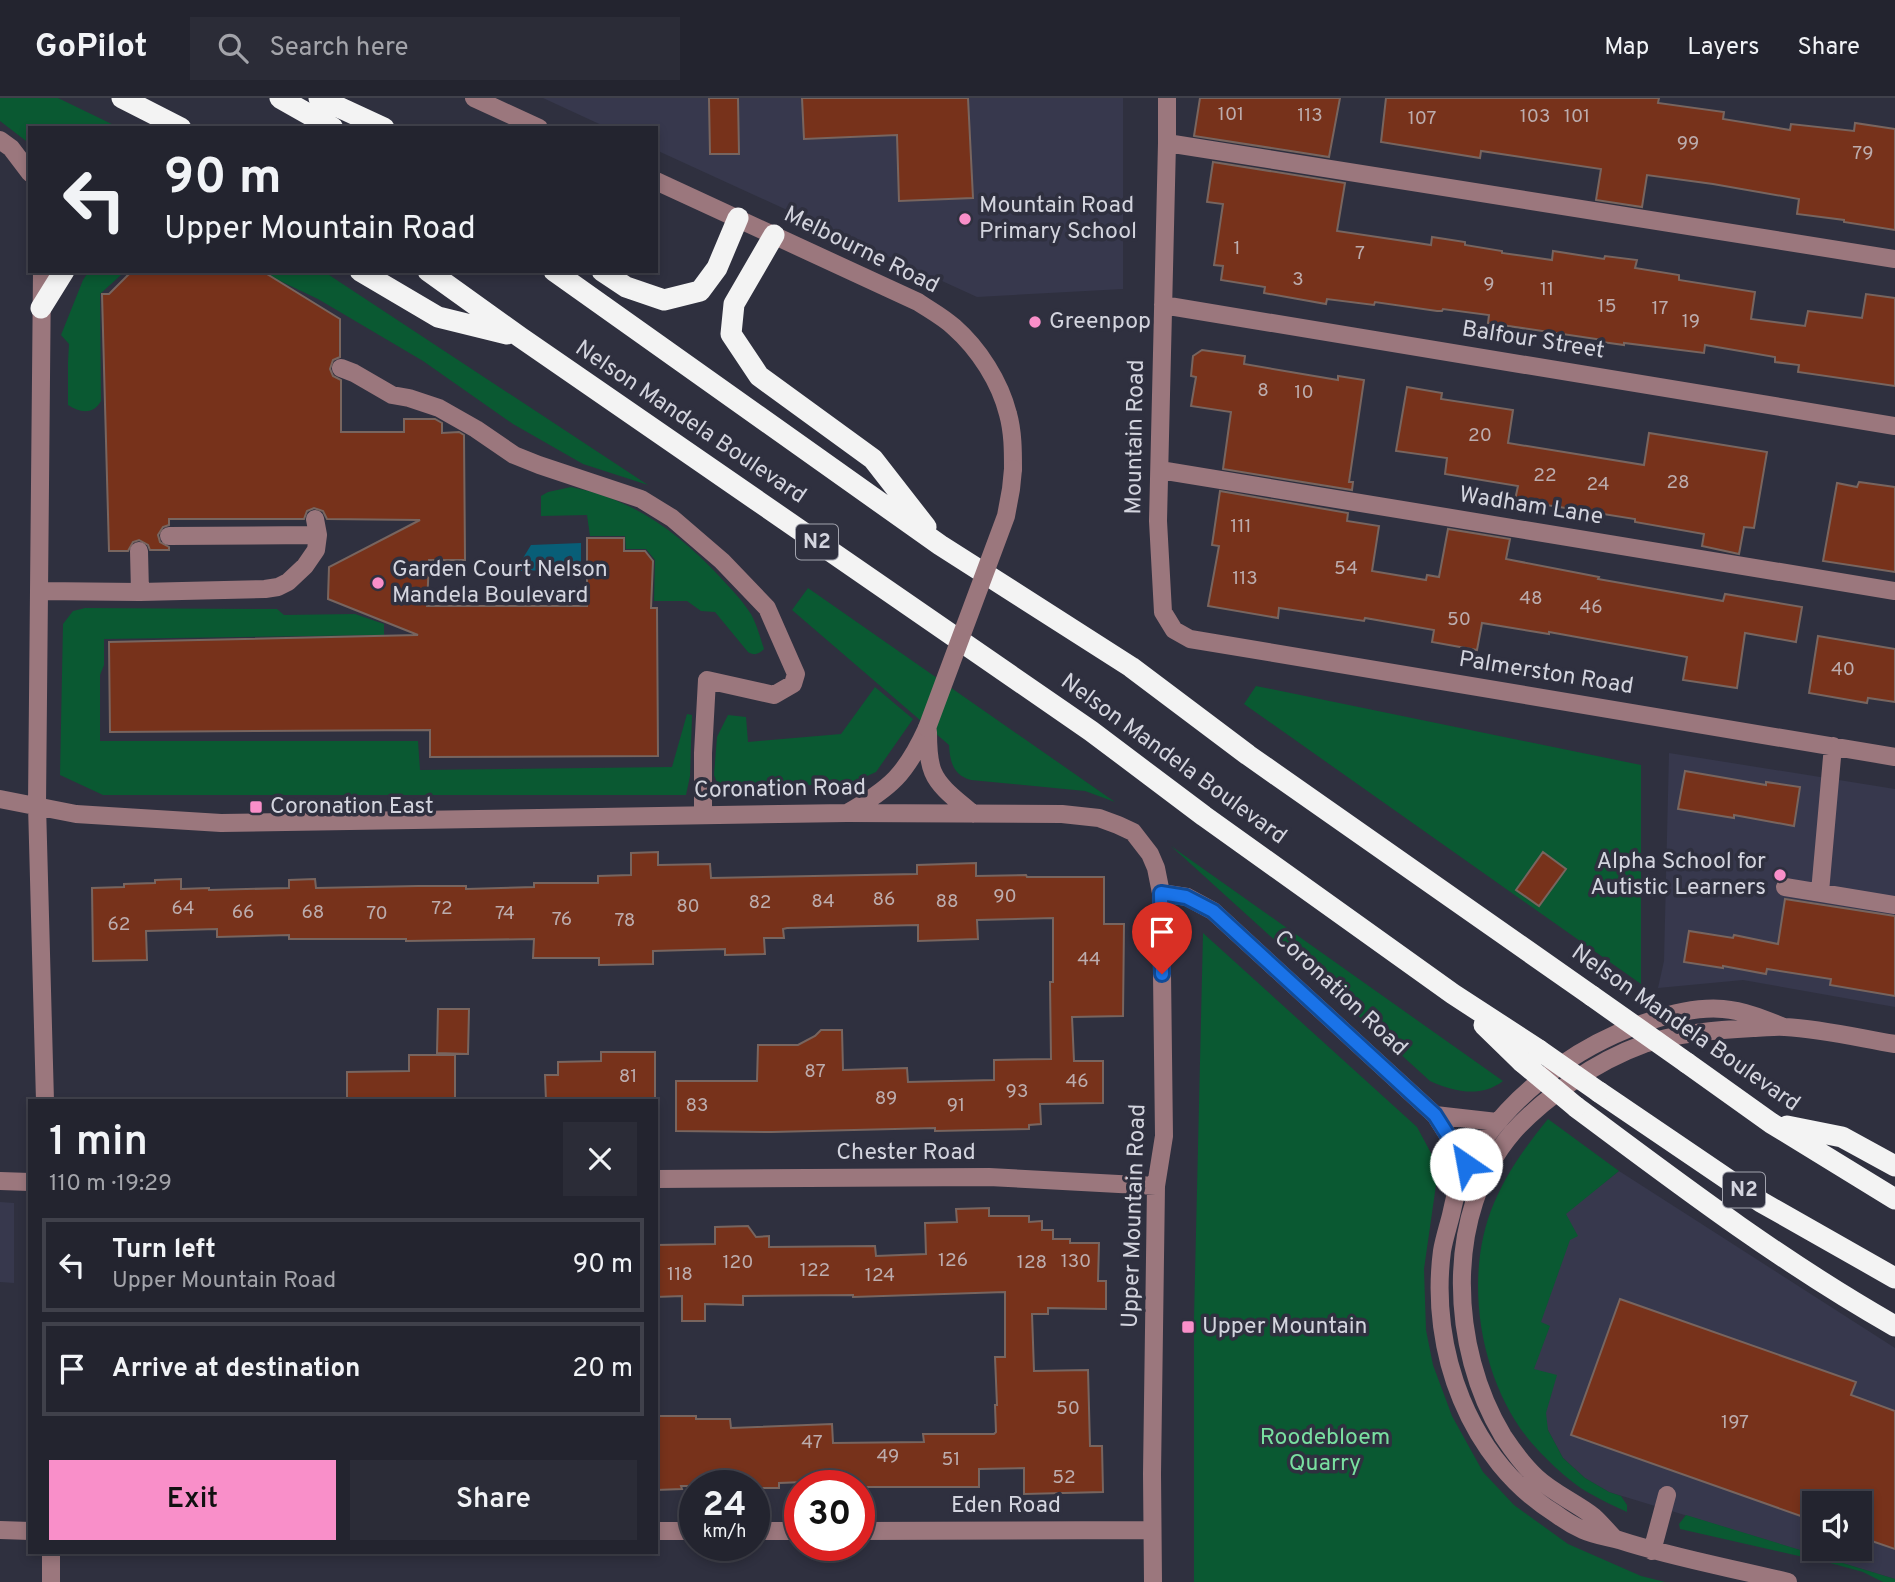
<!DOCTYPE html>
<meta charset="utf-8">
<style>
:root{--surface:#23242f;--page:#2b2c37;--text:#f1f3f6;--muted:#a3a4aa;--line:#40414b;--accent:#f98fc9}
body{margin:0;font-family:Overpass,sans-serif;background:var(--page);color:var(--text);height:100vh;display:flex;flex-direction:column;font-size:26px;white-space:nowrap}
*{box-sizing:border-box;margin:0}
p{font-size:23px;color:var(--muted)}
.icon{flex:none;width:38px;height:38px;fill:none;stroke:currentColor;stroke-width:2;stroke-linecap:round;stroke-linejoin:round}
.map{position:relative;flex:1;overflow:hidden}
.side{position:absolute;left:28px;top:1001px;width:630px;height:455px;display:flex;flex-direction:column;background:var(--surface);border-radius:0px;box-shadow:0 4px 10px #0003,0 0 0 2px var(--line)}
.side>*{flex:none}
.hud{position:absolute;left:28px;top:28px;width:630px;height:147px;border-radius:0px;box-shadow:0 4px 10px #0003,0 0 0 2px var(--line);background:#23242f;color:var(--text);overflow:hidden}
.controls{position:absolute;left:1802px;top:1393px;display:grid;gap:14px}
.controls a{display:grid;place-items:center;width:70px;height:70px;border-radius:0px;background:var(--surface);box-shadow:0 4px 10px #0003,0 0 0 2px var(--line);font-size:35px}
.speed{position:absolute;left:679px;top:1372px;display:flex;gap:14px;font-size:35px;font-weight:700;text-align:center}
.speed>*{display:grid;place-content:center;width:91px;height:91px;border-radius:50%;background:var(--surface);box-shadow:0 4px 10px #0003,0 0 0 2px var(--line);line-height:1}
.speed small{font-size:18px;font-weight:400}
.speed .limit{border:10px solid #d22;background:#fff;color:#111}
.pin{position:absolute;display:grid;place-items:center;width:60px;height:60px;color:#fff;margin:-72px -30px;border-radius:50% 50% 50% 0;rotate:-45deg;box-shadow:0 0 7px #0007}
.pin .icon{rotate:45deg}
.me{position:absolute;width:77px;margin:-38px;rotate:327deg;stroke-linejoin:round;filter:drop-shadow(0 0 5px #0008)}
.turn{display:flex;align-items:center;gap:24px;height:147px;padding:0 21px;font-size:32px}
.turn .icon{width:91px;height:91px;stroke-width:2.5}
.turn b{display:block;font-size:49px;line-height:60px}
.round{display:grid;place-items:center;flex:none;width:74px;height:74px;border-radius:0px;background:var(--page)}
.summary{display:flex;align-items:center;justify-content:space-between;height:119px;padding:0 21px}
h1{font-size:42px;font-weight:600;line-height:52px}
.button{display:flex;gap:14px;margin-top:auto;padding:14px 21px}
.button a{flex:1;height:80px;border-radius:0px;background:var(--accent);color:#111;font-size:28px;font-weight:600;line-height:80px;text-align:center}
.button a+a{background:var(--page);color:var(--text)}
ul{padding:0;list-style:none}
li{display:flex;align-items:center;gap:21px;height:94px;margin:0 14px 10px;padding:0 7px;border:4px solid var(--line);border-radius:0px}
li div{flex:1}
li b{display:block;font-size:26px}
li em{font-style:normal}
header{display:flex;align-items:center;gap:42px;box-sizing:border-box;height:98px;padding:0 35px;background:var(--surface);border-bottom:2px solid var(--line)}
header strong{font-size:33px}
nav{display:flex;gap:38px;margin-inline-start:auto;font-size:24px}
.search{width:490px;height:63px;background:var(--page);display:flex;align-items:center;gap:18px;box-sizing:border-box;padding:0 24px;border-radius:0px;color:var(--muted);font-size:26px}
.map>svg:first-child{display:block}
.built{fill:#37384d;fill-rule:evenodd}
.green{fill:#0a5932}
.water{fill:#085e77}
.building{fill:#77321b;stroke:#78655f;stroke-width:2}
.lines{fill:none;stroke-linecap:round;stroke-linejoin:round}
.minor{stroke:#9b777d;stroke-width:18}
.highway{stroke:#f3f3f3;stroke-width:21}
.minor-bridge{stroke:#9b777d;stroke-width:18}
.highway-bridge{stroke:#f3f3f3;stroke-width:21}
.route-casing{stroke:#114b97;stroke-width:18}
.route{stroke:#1a73e8;stroke-width:12}
.poi-dot{fill:#f98fc9;stroke:#2f303f;stroke-width:2.5}
.labels{text-anchor:middle;dominant-baseline:central;stroke-width:7;stroke-linejoin:round;paint-order:stroke}
.number-label{font-size:19px;fill:#bcacad}
.shield{fill:#2f303f;stroke:#a2a3ae;stroke-width:2}
.shield-label{font-size:21px;font-weight:bold;fill:#d3d4de}
.poi-label{font-size:23px;fill:#d3d4de;stroke:#2f303f;text-anchor:start}
.street-label{font-size:23px;fill:#d3d4de;stroke:#2f303f}
.park-label{font-size:23px;fill:#79e0a1;stroke:#2f303f}
</style>
<header>
<strong>GoPilot</strong>
<div class="search"><svg class="icon" aria-label="search" viewBox="0 0 24 24"><circle cx="10" cy="10" r="6"/><path d="M15 15l6 6"/></svg>Search here</div>
<nav><a>Map</a><a>Layers</a><a>Share</a></nav>
</header>
<div class="map">
<svg width="1895" height="1484" viewBox="0 0 1895 1484">
<rect width="100%" height="100%" fill="#2f303f"/>
<path class="built" d="M543,0H1123V191L977,199L656,52V30H608Z
M1669,655L1895,691V909L1743,882L1658,890L1664,863Z
M1619,1073L1895,1250V1481L1609,1394L1585,1380L1563,1360L1548,1332L1525,1265L1562,1118ZM1815,1405H1860V1451H1815Z
M0,1104L14,1105V1185L0,1184Z"/>
<path class="green" d="M0,0H58L120,30H30V46L0,23Z
M89,173H128L121,177L100,196L101,303C93,317 80,315 68,307V264L69,246L61,237L83,182Z
M259,173H323L648,387L583,366L513,326L423,263L318,201Z
M571,389C633,401 678,434 720,479C731,491 742,502 751,516C757,527 760,539 764,551C759,556 754,558 748,554L715,514L701,513L687,503H654L655,462L646,451H626L625,438H590L587,417L541,418V398L548,394Z
M808,490L1115,704L1085,693L971,682C953,677 950,664 949,647L792,512Z
M85,510L277,511L284,517L355,516L384,526V537L104,541V567L100,577V643H418L420,672L672,669L687,616L692,617L690,678L686,697H103L60,677L63,526L73,513Z
M1256,588L1641,667V886L1244,606Z
M875,589L913,621L876,674L847,687H718L714,677L717,639L728,617L746,619L748,644L841,636Z
M1171,748L1503,983C1481,1000 1454,994 1430,983Z
M1203,835L1417,1029L1431,1055L1437,1080L1424,1171L1426,1232L1433,1267L1452,1318L1483,1374L1514,1407L1568,1446L1641,1478L1665,1484H1194V1220Z
M1548,1021L1619,1073L1566,1116L1578,1138L1570,1142L1541,1224L1550,1228L1534,1271L1557,1277L1546,1315L1548,1332L1563,1360L1585,1380L1609,1394L1621,1398L1627,1407V1414C1614,1408 1601,1402 1589,1395C1569,1384 1540,1356 1526,1338C1479,1277 1463,1177 1494,1105C1507,1074 1526,1048 1548,1021Z
M1686,1417L1895,1481V1484H1883L1863,1474L1830,1465L1680,1431L1679,1426Z"/>
<path class="water" d="M581,445V471L520,473L517,470L531,447Z"/>
<path class="building" d="M709,0H738L739,56H710Z
M802,0H968L973,100L899,103L897,37L804,41Z
M1200,0H1340L1329,59L1194,38Z
M1386,0H1659L1658,5L1724,14L1723,21L1790,32L1791,26L1854,33L1855,25L1895,31V132L1844,124V122L1797,116L1799,101L1713,86L1647,77L1642,109L1596,102L1601,71L1481,53L1480,60L1381,44Z
M1213,64L1345,85L1337,133L1431,147L1432,139L1465,144V147L1502,153V155L1552,162L1553,153L1604,161L1605,158L1637,162L1635,170L1679,177V182L1755,194L1751,221L1805,228L1808,213L1862,220L1866,196L1895,200V288L1798,274L1799,267L1775,264V259L1705,247L1704,255L1624,245V247L1602,244L1603,242L1488,225L1489,217L1443,211L1442,213H1437L1375,204L1374,207L1327,201L1326,206L1264,195L1265,189L1221,182L1223,168L1214,167L1223,106L1207,104Z
M132,173H262L340,221V259L333,262L330,271L333,278L341,282V334H404V321H435L442,325V335L459,334L464,337L465,462H429L427,508H587V440H624V453H645L653,463L651,510H657L658,658L430,659V632L110,634L109,544L418,537L328,501L329,469L420,422L327,421L323,413L314,410L307,413L304,421H169V427L163,429L158,437L160,444L169,449V452H150L148,447L139,442L133,444L128,453H109L102,196H109Z
M1202,252L1245,258L1244,266L1338,282V278L1364,282L1349,384H1353L1352,392L1223,371L1231,314L1191,308L1196,279L1191,278L1193,258Z
M1407,289L1442,295L1441,301L1513,312L1508,345L1644,367L1649,335L1767,354L1754,430L1744,429L1739,456L1702,448L1704,436L1635,424V421L1515,402L1518,388L1445,376L1447,360L1396,353Z
M1859,384L1895,389V474L1823,463L1837,385L1857,389Z
M1220,393L1348,415L1347,423L1379,428L1372,473L1426,482L1427,477L1439,479L1448,431L1510,441L1506,461L1599,479L1598,481L1723,503L1725,496L1802,509L1796,544L1745,535L1737,590L1683,582L1687,559L1549,534V536L1482,525L1477,552L1432,544L1434,532L1365,520L1364,523L1279,510L1278,520L1208,508L1219,448L1212,447Z
M1818,538L1895,551V604L1868,600L1867,605L1809,595Z
M1685,673L1766,687V684L1800,689L1794,728L1734,717V720L1678,711Z
M658,754V767L710,766L711,780L917,776V767L976,765V778L1026,777L1027,779H1104V826H1124L1123,918L1072,919L1074,963H1103V1005L1040,1006L1041,1026L1029,1027V1031L935,1033V1030L772,1034L676,1033V983H757L758,947H798L815,938L821,932H842L843,972L907,970L908,984L994,982V962L1051,961L1050,884H1053V820L977,822L978,841L918,843V827L787,830L783,831L784,840H764L765,856L725,857V851L653,853V866L599,867V860H533L534,841L406,843V841H289V837L217,839V831L146,833L147,862L93,863L92,790L124,789V786L155,785V782L181,781V791L209,790V792L289,790V782L315,781L316,790L418,788H466V791L534,789V785H598V778L631,777V755Z
M1543,754L1566,771L1539,808L1516,792Z
M1785,801L1895,818V898L1830,887L1831,881L1767,871L1766,876L1723,868V870L1684,864L1689,833L1733,840L1734,837L1778,846Z
M438,911H469L468,956L437,955Z
M601,954H655V1003H546L545,977H558V964L601,963Z
M409,957H455V1003H347V974L409,973Z
M989,1110V1118H1029V1124L1042,1123V1132H1053V1141H1070V1145H1099L1098,1183H1106V1211L1048,1210V1216H1032L1034,1273L1088,1272L1090,1348H1102L1103,1394L1024,1396V1370L979,1371V1389H859L855,1386L830,1387V1383L779,1385V1390H754V1388H681L682,1391L656,1392V1318H696V1321H730L731,1330L832,1326L833,1345L924,1344L923,1336H994L996,1334L995,1307H997L995,1259H1005V1194L853,1199V1197L743,1198V1207L705,1206V1223H682V1198L656,1199V1147L715,1146V1129L748,1128L756,1139L769,1138V1149L875,1148L876,1158L926,1156L925,1125L957,1124L956,1111Z
M1620,1201L1856,1284L1851,1297L1895,1313V1451L1860,1439V1405H1815V1423L1571,1337Z"/>
<g class="lines">
<path class="minor" d="M474,0L539,30
M1167,0V45L1158,423L1163,514L1174,532L1190,541L1895,659
M0,42L11,50L30,75
M1167,45L1895,161
M656,83L918,204C930,212 943,219 954,229C979,251 1000,284 1008,316C1013,334 1013,353 1013,371
M42,173L37,707L45,1003
M1163,207L1895,328
M341,270L354,275L392,297L409,300L439,310L476,331L514,357L539,367L641,401L672,420L722,463L767,510L796,576L793,586L774,597L707,582L703,655V717
M1160,372L1895,493
M169,438L318,437
M139,453L140,494L265,491L278,489L288,484L305,468L316,452L318,437L315,421
M39,493L140,494
M928,634C928,647 928,662 933,674C940,691 960,704 973,716
M0,701L76,716L221,725L847,715L1062,716L1099,720L1118,727L1133,734L1150,756L1156,770L1161,795L1164,1038L1156,1088L1152,1376L1153,1484
M847,715C891,690 906,676 927,630
M1785,789L1895,807
M1820,794L1833,648
M1161,795L1187,799L1213,813L1435,1017L1466,1066
M1784,929C1764,921 1745,913 1723,911C1699,909 1673,915 1650,923C1585,944 1526,985 1485,1040C1479,1049 1471,1057 1466,1066C1458,1082 1455,1100 1451,1117C1448,1129 1444,1141 1442,1153C1429,1252 1469,1362 1556,1416C1564,1422 1574,1428 1583,1432C1594,1437 1607,1439 1619,1442C1674,1460 1732,1470 1788,1484
M1435,1017L1497,1024
M656,1081L989,1079L1156,1088
M0,1083L30,1084
M0,1432L30,1433
M656,1433H695
M754,1433H800
M859,1433L1152,1432
M1615,1441C1608,1434 1601,1425 1593,1418C1575,1404 1553,1395 1536,1379C1524,1368 1513,1353 1503,1338C1450,1251 1443,1115 1513,1034C1531,1014 1551,998 1573,983C1595,968 1619,955 1644,946C1679,935 1717,932 1753,930C1764,930 1775,928 1785,929C1822,931 1859,940 1895,946
M1652,1453L1667,1397
M51,1454V1484"/>
<path class="highway" d="M122,0L181,30
M280,0L333,30
M319,0L384,30
M774,137L734,206L731,236L759,278L873,361L926,429
M360,173L438,219L507,236
M428,173L520,239L1091,633L1204,718L1453,896L1539,952
M554,173L940,447L1131,569L1248,657L1592,898
M602,173L626,189L664,202L700,193L717,170L738,120
M41,210L64,173
M1484,927L1522,964
M1687,965L1771,1025L1895,1101
M1599,994L1761,1104L1895,1180
M1576,1009C1679,1086 1782,1164 1895,1228
M1787,1028L1842,1039L1895,1068"/>
<path class="minor-bridge" d="M927,630L1006,418L1011,391L1013,371"/>
<path class="highway-bridge" d="M1592,898L1687,965
M1539,952L1599,994
M1522,964L1576,1009"/>
</g>
<g class="lines">
<g class="route-casing">
<path id="route" d="M1162,876L1161,795L1186,799L1213,813L1435,1017L1466,1066"/>
</g>
<use href="#route" class="route"/>
</g>
<g class="poi-dot">
<circle cx="965" cy="121" r="7"/>
<circle cx="1035" cy="224" r="7"/>
<circle cx="378" cy="485" r="7"/>
<rect x="249" y="702" width="14" height="14" rx="3.5"/>
<circle cx="1780" cy="777" r="7"/>
<rect x="1181" y="1222" width="14" height="14" rx="3.5"/>
</g>
<g class="labels">
<g class="number-label">
<text x="1231" y="17">101</text>
<text x="1310" y="18">113</text>
<text x="1535" y="19">103</text>
<text x="1577" y="19">101</text>
<text x="1422" y="21">107</text>
<text x="1688" y="46">99</text>
<text x="1863" y="56">79</text>
<text x="1237" y="151">1</text>
<text x="1360" y="156">7</text>
<text x="1298" y="182">3</text>
<text x="1489" y="187">9</text>
<text x="1547" y="192">11</text>
<text x="1607" y="209">15</text>
<text x="1660" y="211">17</text>
<text x="1691" y="224">19</text>
<text x="1263" y="293">8</text>
<text x="1304" y="295">10</text>
<text x="1480" y="338">20</text>
<text x="1545" y="378">22</text>
<text x="1678" y="385">28</text>
<text x="1598" y="387">24</text>
<text x="1241" y="429">111</text>
<text x="1346" y="471">54</text>
<text x="1245" y="481">113</text>
<text x="1531" y="501">48</text>
<text x="1591" y="510">46</text>
<text x="1459" y="522">50</text>
<text x="1843" y="572">40</text>
<text x="1005" y="799">90</text>
<text x="884" y="802">86</text>
<text x="823" y="804">84</text>
<text x="947" y="804">88</text>
<text x="760" y="805">82</text>
<text x="688" y="809">80</text>
<text x="183" y="811">64</text>
<text x="442" y="811">72</text>
<text x="243" y="815">66</text>
<text x="313" y="815">68</text>
<text x="377" y="816">70</text>
<text x="505" y="816">74</text>
<text x="562" y="822">76</text>
<text x="625" y="823">78</text>
<text x="119" y="827">62</text>
<text x="1089" y="862">44</text>
<text x="815" y="974">87</text>
<text x="628" y="979">81</text>
<text x="1077" y="984">46</text>
<text x="1017" y="994">93</text>
<text x="886" y="1001">89</text>
<text x="697" y="1008">83</text>
<text x="956" y="1008">91</text>
<text x="953" y="1163">126</text>
<text x="1076" y="1164">130</text>
<text x="738" y="1165">120</text>
<text x="1032" y="1165">128</text>
<text x="815" y="1173">122</text>
<text x="680" y="1177">118</text>
<text x="880" y="1178">124</text>
<text x="1068" y="1311">50</text>
<text x="1735" y="1325">197</text>
<text x="812" y="1345">47</text>
<text x="888" y="1359">49</text>
<text x="951" y="1362">51</text>
<text x="1064" y="1380">52</text>
</g>
<g class="shield">
<rect x="796" y="426.5" width="42" height="35" rx="5"/>
<rect x="1723" y="1074.5" width="42" height="35" rx="5"/>
</g>
<g class="shield-label">
<text x="817" y="444">N2</text>
<text x="1744" y="1092">N2</text>
</g>
<g class="poi-label">
<text x="979" y="108">Mountain Road<tspan x="979" dy="26">Primary School</tspan></text>
<text x="1049" y="224">Greenpop</text>
<text x="392" y="472">Garden Court Nelson<tspan x="392" dy="26">Mandela Boulevard</tspan></text>
<text x="270" y="709">Coronation East</text>
<text x="1766" y="764" text-anchor="end">Alpha School for<tspan x="1766" dy="26">Autistic Learners</tspan></text>
<text x="1202" y="1229">Upper Mountain</text>
</g>
<g class="street-label">
<text transform="translate(861 153) rotate(26)">Melbourne Road</text>
<text transform="translate(1533 243) rotate(9)">Balfour Street</text>
<text transform="translate(690 325) rotate(34)">Nelson Mandela Boulevard</text>
<text transform="translate(1136 339) rotate(-89)">Mountain Road</text>
<text transform="translate(1531 409) rotate(9)">Wadham Lane</text>
<text transform="translate(1546 576) rotate(9)">Palmerston Road</text>
<text transform="translate(1173 662) rotate(36)">Nelson Mandela Boulevard</text>
<text transform="translate(780 692) rotate(-1)">Coronation Road</text>
<text transform="translate(1340 896) rotate(43)">Coronation Road</text>
<text transform="translate(1685 931) rotate(35)">Nelson Mandela Boulevard</text>
<text x="906" y="1055">Chester Road</text>
<text transform="translate(1135 1118) rotate(-88)">Upper Mountain Road</text>
<text x="1006" y="1408">Eden Road</text>
</g>
<g class="park-label">
<text x="1325" y="1340">Roodebloem<tspan x="1325" dy="26">Quarry</tspan></text>
</g>
</g>
</svg>
<div class="controls">
<a><svg class="icon" aria-label="sound" viewBox="0 0 24 24"><path d="M4 9h4l5-4v14l-5-4H4zM17 9q2 3 0 6"/></svg></a>
</div>
<div class="speed"><div>24<small>km/h</small></div><div class="limit">30</div></div>
<div class="pin" style="left:1162px;top:876px;background:#d93025"><svg class="icon" aria-label="arrive" viewBox="0 0 24 24"><path d="M6 21V4h12l-3 4 3 4H6"/></svg></div>
<svg class="me" style="left:1466px;top:1066px" viewBox="-20 -20 40 40"><circle r="19" fill="#fff"/><path d="M0-13L10 11 0 6-10 11z" fill="#1a73e8"/></svg>
<div class="hud">
<div class="turn"><svg class="icon" aria-label="left" viewBox="0 0 24 24"><path d="M17 20v-9H6M10 6l-5 5 5 5"/></svg><div><b>90 m</b>Upper Mountain Road</div></div>
</div>
<section class="side">
<div class="summary"><div><h1>1 min</h1><p>110 m · 19:29</p></div><a class="round"><svg class="icon" aria-label="close" viewBox="0 0 24 24"><path d="M6 6l12 12M18 6L6 18"/></svg></a></div>
<ul>
<li><svg class="icon" aria-label="left" viewBox="0 0 24 24"><path d="M17 20v-9H6M10 6l-5 5 5 5"/></svg><div><b>Turn left</b><p>Upper Mountain Road</p></div><em>90 m</em></li>
<li><svg class="icon" aria-label="arrive" viewBox="0 0 24 24"><path d="M6 21V4h12l-3 4 3 4H6"/></svg><div><b>Arrive at destination</b></div><em>20 m</em></li>
</ul>
<div class="button"><a>Exit</a><a>Share</a></div>
</section>
</div>
